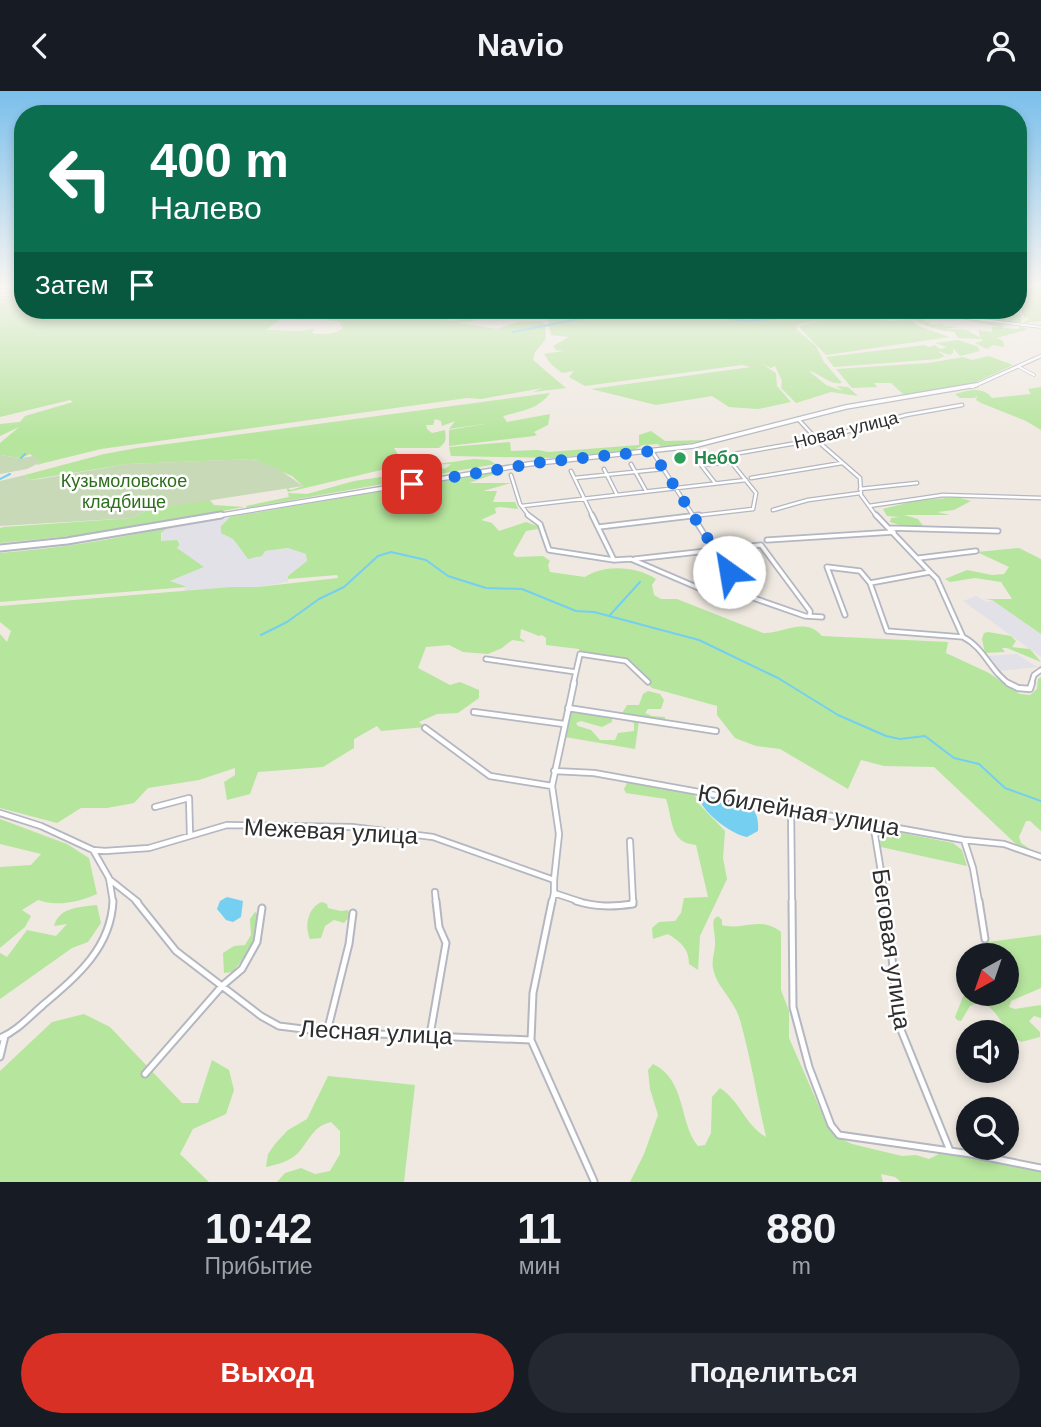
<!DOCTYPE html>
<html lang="ru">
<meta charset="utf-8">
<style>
:root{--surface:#171b24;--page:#242831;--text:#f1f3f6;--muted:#9ea1a6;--accent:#d93025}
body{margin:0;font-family:Helvetica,sans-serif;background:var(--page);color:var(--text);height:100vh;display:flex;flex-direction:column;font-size:26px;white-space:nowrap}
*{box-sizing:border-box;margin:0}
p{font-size:23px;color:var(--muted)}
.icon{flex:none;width:38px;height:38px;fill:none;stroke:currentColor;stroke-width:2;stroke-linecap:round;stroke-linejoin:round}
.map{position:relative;height:1091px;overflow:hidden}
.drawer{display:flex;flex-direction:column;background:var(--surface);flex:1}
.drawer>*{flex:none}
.guide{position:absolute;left:14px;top:14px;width:1013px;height:214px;border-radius:28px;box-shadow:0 4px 10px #0003;background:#0b6e4f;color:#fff;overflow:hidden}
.needle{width:46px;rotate:220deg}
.fabs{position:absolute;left:956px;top:852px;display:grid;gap:14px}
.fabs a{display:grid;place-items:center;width:63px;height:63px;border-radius:50%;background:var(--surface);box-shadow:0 4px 10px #0003;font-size:35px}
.pin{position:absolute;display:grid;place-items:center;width:60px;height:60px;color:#fff;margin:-30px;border-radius:14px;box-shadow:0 4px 10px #0006}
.me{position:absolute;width:77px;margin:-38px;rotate:328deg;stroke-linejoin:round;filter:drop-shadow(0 0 5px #0008)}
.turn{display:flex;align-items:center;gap:24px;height:147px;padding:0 21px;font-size:32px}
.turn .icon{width:91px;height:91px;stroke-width:2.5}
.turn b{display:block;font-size:49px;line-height:60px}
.then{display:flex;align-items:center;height:66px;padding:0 21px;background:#0003;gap:14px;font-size:26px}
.eta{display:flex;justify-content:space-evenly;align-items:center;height:119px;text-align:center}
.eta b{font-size:42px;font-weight:600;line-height:49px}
.button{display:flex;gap:14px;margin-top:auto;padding:14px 21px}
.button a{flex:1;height:80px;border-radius:42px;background:var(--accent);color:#fff;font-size:28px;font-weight:600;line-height:80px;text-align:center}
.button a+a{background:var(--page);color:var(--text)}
header{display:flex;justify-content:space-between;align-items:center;height:91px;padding:0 21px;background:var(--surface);font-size:32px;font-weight:600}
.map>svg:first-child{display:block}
.industrial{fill:#e3e1e8}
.green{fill:#b6e59e}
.cemetery{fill:#c8d9b8}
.water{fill:#75cff0}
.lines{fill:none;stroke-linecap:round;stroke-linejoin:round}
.stream{stroke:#75cff0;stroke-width:2}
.street-far4-casing{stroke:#b4b7c1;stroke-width:3.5}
.street-far3-casing{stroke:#b4b7c1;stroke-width:5}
.street-far2-casing{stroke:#b4b7c1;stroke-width:7}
.street-far1-casing{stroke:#b4b7c1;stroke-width:8}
.street-casing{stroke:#b4b7c1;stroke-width:9}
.secondary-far2-casing{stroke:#b4b7c1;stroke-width:4.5}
.secondary-far1-casing{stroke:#b4b7c1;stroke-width:6}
.secondary-casing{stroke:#b4b7c1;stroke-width:9}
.street-far4{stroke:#fff;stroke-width:2}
.street-far3{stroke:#fff;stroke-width:2.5}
.street-far2{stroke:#fff;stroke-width:3.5}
.street-far1{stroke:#fff;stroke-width:4.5}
.street{stroke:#fff;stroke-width:5}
.secondary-far2{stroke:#fff;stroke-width:2.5}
.secondary-far1{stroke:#fff;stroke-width:3.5}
.secondary{stroke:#fff;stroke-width:5}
.route{stroke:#1a73e8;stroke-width:12;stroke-dasharray:0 21.6}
.leisure-dot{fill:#2e9e5b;stroke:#fff;stroke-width:2.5}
.labels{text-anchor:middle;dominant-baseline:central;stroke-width:5;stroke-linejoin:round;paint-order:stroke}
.far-street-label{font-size:18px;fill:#2e2e2e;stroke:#fff}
.far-leisure-label{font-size:18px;font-weight:bold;fill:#27864d;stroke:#fff;text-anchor:start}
.far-park-label{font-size:18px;fill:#2c6e1b;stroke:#fff}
.near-street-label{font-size:24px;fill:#2e2e2e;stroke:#fff}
</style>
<header><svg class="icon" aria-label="back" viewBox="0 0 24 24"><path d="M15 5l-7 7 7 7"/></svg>Navio<svg class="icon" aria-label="person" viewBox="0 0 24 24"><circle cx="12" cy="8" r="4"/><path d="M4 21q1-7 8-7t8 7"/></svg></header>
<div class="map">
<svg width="1041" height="1091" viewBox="0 0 1041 1091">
<rect width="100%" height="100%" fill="#efe9e1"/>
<path class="industrial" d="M230,426L221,435V442L233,448L247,467H257L265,460L288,457L307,463L308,470L288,485V491L258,496L183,500L187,496L168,491L204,476L181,461L177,456L181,453L179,450H161L163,439L171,434Z
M976,505L987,511L992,509L1041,543V566L963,510Z
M1017,563L1037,576L1000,580L987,565Z"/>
<path class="green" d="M1019,194H1041V230L1023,232L1030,227L1024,226L1023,222L1017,220L1016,222L1021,224V233L913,219H1018Z
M19,205L9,207L23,206V209L16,210H23V219H292L266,239L300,240L314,238L312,242C320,244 337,243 343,237L339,231L326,229L329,225L301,229L287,227L300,219H483L445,229C456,232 465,225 475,230L457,232L497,238L518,231L541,230L545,233L546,248L535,261L533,269L566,297L533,301L543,297L481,308L467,307L101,358L36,374L40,371L30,363L21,367L0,364V352L19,336L0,345V333L20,331L25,325L73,311L70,309L0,326V212L9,211L0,210V208L9,207L0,206Z
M539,219H897L932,226H916L925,229L923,231H930L929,233L940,234L939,232L945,235L959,236L945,238L966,239L980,246L978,239L992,241V236H1000L964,229L999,233L1004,235L1002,237L1019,238V235L1028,238L997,247L1003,250L1004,256L993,254L987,258L975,252L983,250L982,248L958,247L954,241C946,240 940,239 933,237C916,232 897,215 879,228L894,230L911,228L918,235L950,246L826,264L798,235L823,229L798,233L796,238L816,255L824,271L842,292C827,294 821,282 809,280L826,294L843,300L836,295L848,296L858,305L831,301L796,312L781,297L782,290L775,275L771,277L762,273L776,282L777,295L791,311L758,318L729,316L712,305L656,314L591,298L751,276L742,274L585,295L569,286L574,280L562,282L551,273L544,263L563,260L556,259L553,255L569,246L551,244L548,230L552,225Z
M958,249L977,255L980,260L960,265L953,257V262L950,264L937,260L945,265L938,268L834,276L826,266L925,254L929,256L935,254L940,258L947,256L935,252Z
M989,265L1013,274L972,293L905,305L891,292H874L877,296L852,297L836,278L928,272L963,266L972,269Z
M1041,296V339L1026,330L981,312L976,309L977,304L975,307H960L955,303C971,298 984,296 992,307L1031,303L1028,298Z
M550,302C539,318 521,320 503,325L507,331L550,323L548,334L534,341L537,344L534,345L449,355V339L490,332L449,338L455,330L442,335L441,330L435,328L433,334H426L427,338L432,342L445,339C446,349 447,350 439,357H394L399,365L418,368L415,371L288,401L286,396L291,399L303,395L292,385L253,368L128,373L29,389L25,384L104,363L137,357Z
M651,340L665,350L707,349L662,357L658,353L643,354L634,359L554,367L451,365L449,356L510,351L511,360L538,359L548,361L639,354V344Z
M474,368L489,369L496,373L247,417L246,415L289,406L288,402L307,403L354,390L401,383L409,378V381L418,379L411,378L424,376L425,379L436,381L439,376L445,378L451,373L430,374Z
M506,379L469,392H511L483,400H497L493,411H515L518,418L500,416L495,417L496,422L481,429L492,432L499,440L526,431L537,435L538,438L526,440L513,463L516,466L543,465L550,470L548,474L550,481L585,486C603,473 637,475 656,488L652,494L654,504L661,508H677L763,542C783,543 805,525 822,545L948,551L946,562L989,582L1020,603L1030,604L1037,598L1038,588L1041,586V740L1030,730H1026L1019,746L1021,752L1030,758L1017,754L934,676L884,675L861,669L848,698L780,658L756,655L735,647L717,624V615L652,597L625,571L580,564L579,558L546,554V547L542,544L539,545L521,538L520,547L526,551L512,549L502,557L488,563L463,561L449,554L426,556L418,577L450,594L460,591L479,599V607L458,622L437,623L419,631L425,636L381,640L377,635L354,648V657L323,676L258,681L250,703L227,709L224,691L235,684V677L199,689L148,697L134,712L107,717H81L57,732L0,717V543L7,551L11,540L0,531V515L231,496H258L338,487L337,484L288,488V485L307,470L306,463L288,457L265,460L262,465L248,468L233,448L221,442V435L230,426Z
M957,406L971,410L954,419L937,421L950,424H904L918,428L924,436L903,435L890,431L891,427L900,426L887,425L883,418L914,410Z
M209,408L214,414L244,416L103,442L0,452V437L4,436L133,427L147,419Z
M170,435L161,442V450L177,449L180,453L177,457L204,476L170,490L187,496L0,511V462C58,457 114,449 170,435Z
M1019,457L1041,468V543L992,509L984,508H1012L1001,491L975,487L950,491L945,488L967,479L992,484L1004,483L1009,476L977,461Z
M988,541L1011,545L1016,550L1012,556L1030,558L1041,571L1007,557H1002L1005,561L985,562L982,548L984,542Z
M648,600L660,603L664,609L661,618H648L645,622L652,625L665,626V629L621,624L627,614H639L643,603Z
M574,620L612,627V631L602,636L581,630L576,632L578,635L591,639L600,649H615L618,642L634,640V632L621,627L639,630L635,658L565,646L569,623Z
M628,690L694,702L698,712L725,740L723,767L727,788L700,845L698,879L689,873C689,858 681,851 668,843L653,848L652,837L659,831L675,830L681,822L684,807L708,806L696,754C669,752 673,728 666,708L626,702L624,698Z
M0,728L67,753L89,767L97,803C78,811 58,816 38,809L22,819L31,825L25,836L0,857V776L31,774L41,763L0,753Z
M882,738L953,752L962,759L967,775L881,756L879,744Z
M322,811L327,813L328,817L341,820L348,819L350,825L344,832L334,829L325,835L321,847L310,848C304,835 308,816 322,811Z
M97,814L101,832L88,851L72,857L0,908V862L7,866L27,839L56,845L67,833L54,835C59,816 80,816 97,814Z
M255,821L259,824L251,857L233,881L224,882L223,862L234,855L245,854L251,844L250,828Z
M718,825L722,829V834C742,840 759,824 781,841V899L789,920V947L828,1036L835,1045L852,1053L902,1065L916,1064L929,1068L939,1063L956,1064L1041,1080V1091H901L895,1086L881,1083L883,1091H630L644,1063L658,1024L650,998L648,979L653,973C687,989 679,1034 698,1055L705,1054L711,1042L712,1006L720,997C740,1010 746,1035 766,1046C757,1007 751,968 740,929C735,910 718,897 714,881C710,869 716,861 715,849C715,841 712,836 714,828Z
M1041,844V897L1011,910L1009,916L1015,918L1041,914V927L1034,925L1029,930L1040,941V946L1021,951C1002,941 1000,918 980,911L970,915L961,930L957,929L955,926L968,893V903H1006V864H978L988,851Z
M84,923L110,936L182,1012H198L212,969L229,979L234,999L226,1023L193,1038L180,1063L209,1091H0V980L52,931Z
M328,985L415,994L404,1091H277L285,1082L301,1077L315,1083L330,1080L340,1063V1040L331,1031C313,1035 309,1050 298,1062C289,1071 278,1073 266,1076L268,1063L275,1053L288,1039L307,1028Z"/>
<path class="cemetery" d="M0,364L21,367L34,365L41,371L27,378L0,383Z
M252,368L277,377L303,395L147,419L133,427L0,435V390L25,384L29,389L40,388L128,373Z"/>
<path class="water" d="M698,704L745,710C756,718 759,727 758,740L747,746C732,744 700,720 698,704Z
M227,806L243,810L241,826L233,831L226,829L217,818L220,810Z"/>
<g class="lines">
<path class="stream" d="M513,241L594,225L667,219L746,230L875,219
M21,367L25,363
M0,388L10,383
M610,524L640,491
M261,544L287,531L319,508L344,496L378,465L391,461L426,469L448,485L486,497L522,498L576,520L594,521L699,549L778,587L838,624L886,645L900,648L925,645L954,667L979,673L1005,697L1041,710"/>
<g class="street-far4-casing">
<path id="street-far4" d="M0,204L23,203
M901,219L1041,236
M1019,276L1034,284"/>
</g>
<g class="street-far3-casing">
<path id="street-far3" d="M798,328L821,353L860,387L861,404L877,426
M652,360L694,426
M721,360L728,364L820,348L906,324L962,314
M708,364L714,372
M631,373L646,400
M604,378L617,404
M571,380L593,426
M511,384L520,413L530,426
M575,387L663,378
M751,387L842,372
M860,398L917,392
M522,415L746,389
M869,415L943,404L1041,407
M773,419L808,409L860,402
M684,426L753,418L756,402L731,371L701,374L715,392"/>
</g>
<g class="street-far2-casing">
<path id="street-far2" d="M528,424L540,433L549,459L614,469L631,468L708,501L742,503L805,525L822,526
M592,424L614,469
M692,424L742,503
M876,424L930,481
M599,436L699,424
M889,437L998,440
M767,449L894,441
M919,467L976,460
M635,468L761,454L810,520V525
M930,481L937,488L963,546L887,540L870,492Z
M845,524L827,476L860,480L870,492
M963,546C985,557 991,582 1011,594
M486,568L576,581
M573,594L580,563L626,570L648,591
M1031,594L1034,584L1041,579"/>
</g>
<g class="street-far1-casing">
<path id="street-far1" d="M1008,592L1018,597L1030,598L1032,592
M568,617L716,640
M474,621L564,633
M425,637L490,685L552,695
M554,680L594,682L964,749L1004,753L1041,766
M155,716L189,707L190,744
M791,716L792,811
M0,722L41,735L93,759L105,760L149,757L227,734L352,736L433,746L554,789V802L581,811
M873,732L886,811
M964,749L973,777L979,811
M630,750L633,811
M93,759L109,787L113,811
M109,788L138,811
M554,789L559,743L552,695L574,592
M435,801L436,811
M552,811L554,802"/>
</g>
<g class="street-casing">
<path id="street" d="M136,810L176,860L261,925L279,935L327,941L531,949
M552,810L533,902L531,949L594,1090
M576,810C596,816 612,816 633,813V810
M792,810L793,916L809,976L831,1034L839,1044L971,1063L1041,1077
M886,810L899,934L950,1060
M979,810L985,848
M327,941L349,853L353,822
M430,944L446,852L439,836L436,810
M0,947C17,940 29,926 43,914C77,885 111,857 113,810
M0,966L5,945
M145,983L222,895L242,878L257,851L262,817"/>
</g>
<g class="secondary-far2-casing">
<path id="secondary-far2" d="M972,296L1041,265"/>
</g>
<g class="secondary-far1-casing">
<path id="secondary-far1" d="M210,426L529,373L693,355L846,316L976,294"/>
</g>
<g class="secondary-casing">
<path id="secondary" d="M0,457L67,450L221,424"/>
</g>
<use href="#street-far4" class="street-far4"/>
<use href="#street-far3" class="street-far3"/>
<use href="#street-far2" class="street-far2"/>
<use href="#street-far1" class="street-far1"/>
<use href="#street" class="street"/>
<use href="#secondary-far2" class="secondary-far2"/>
<use href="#secondary-far1" class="secondary-far1"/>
<use href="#secondary" class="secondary"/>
</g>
<linearGradient id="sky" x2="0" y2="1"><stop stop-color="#7abfeb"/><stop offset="0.56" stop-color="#f8f5f2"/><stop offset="1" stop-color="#f8f5f2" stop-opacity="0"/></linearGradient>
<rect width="1041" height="347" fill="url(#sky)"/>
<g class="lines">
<path class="route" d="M412,393L543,371L652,360L729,481"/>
</g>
<circle class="leisure-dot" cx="680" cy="367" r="7"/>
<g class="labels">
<g class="far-street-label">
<text transform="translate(846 339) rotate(-14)">Новая улица</text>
</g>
<g class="far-leisure-label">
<text x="694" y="367">Небо</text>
</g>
<g class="far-park-label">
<text x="124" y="390">Кузьмоловское<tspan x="124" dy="21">кладбище</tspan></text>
</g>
<g class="near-street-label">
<text transform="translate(799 719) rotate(10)">Юбилейная улица</text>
<text transform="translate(331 740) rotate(3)">Межевая улица</text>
<text transform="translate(892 858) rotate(82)">Беговая улица</text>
<text transform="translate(376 941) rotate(3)">Лесная улица</text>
</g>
</g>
</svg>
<div class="fabs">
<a><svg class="needle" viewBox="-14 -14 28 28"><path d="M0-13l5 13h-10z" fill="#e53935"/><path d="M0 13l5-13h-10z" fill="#9ea1a6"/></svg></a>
<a><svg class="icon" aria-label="sound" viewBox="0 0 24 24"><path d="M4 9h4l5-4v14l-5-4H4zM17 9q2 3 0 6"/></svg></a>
<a><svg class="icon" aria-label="search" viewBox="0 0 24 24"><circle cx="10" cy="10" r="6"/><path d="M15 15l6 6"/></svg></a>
</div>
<div class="pin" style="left:412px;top:393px;background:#d93025"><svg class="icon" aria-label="arrive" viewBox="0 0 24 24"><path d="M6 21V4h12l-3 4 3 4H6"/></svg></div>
<svg class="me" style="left:729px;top:481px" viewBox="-20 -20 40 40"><circle r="19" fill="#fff"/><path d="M0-13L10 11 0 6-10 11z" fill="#1a73e8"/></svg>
<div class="guide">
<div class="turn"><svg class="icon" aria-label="left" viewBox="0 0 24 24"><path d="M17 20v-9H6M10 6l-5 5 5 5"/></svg><div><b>400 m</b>Налево</div></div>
<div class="then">Затем<svg class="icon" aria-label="arrive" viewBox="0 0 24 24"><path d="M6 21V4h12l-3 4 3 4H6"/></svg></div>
</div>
</div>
<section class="drawer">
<div class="eta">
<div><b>10:42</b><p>Прибытие</p></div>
<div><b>11</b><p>мин</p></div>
<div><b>880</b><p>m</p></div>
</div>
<div class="button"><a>Выход</a><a>Поделиться</a></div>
</section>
